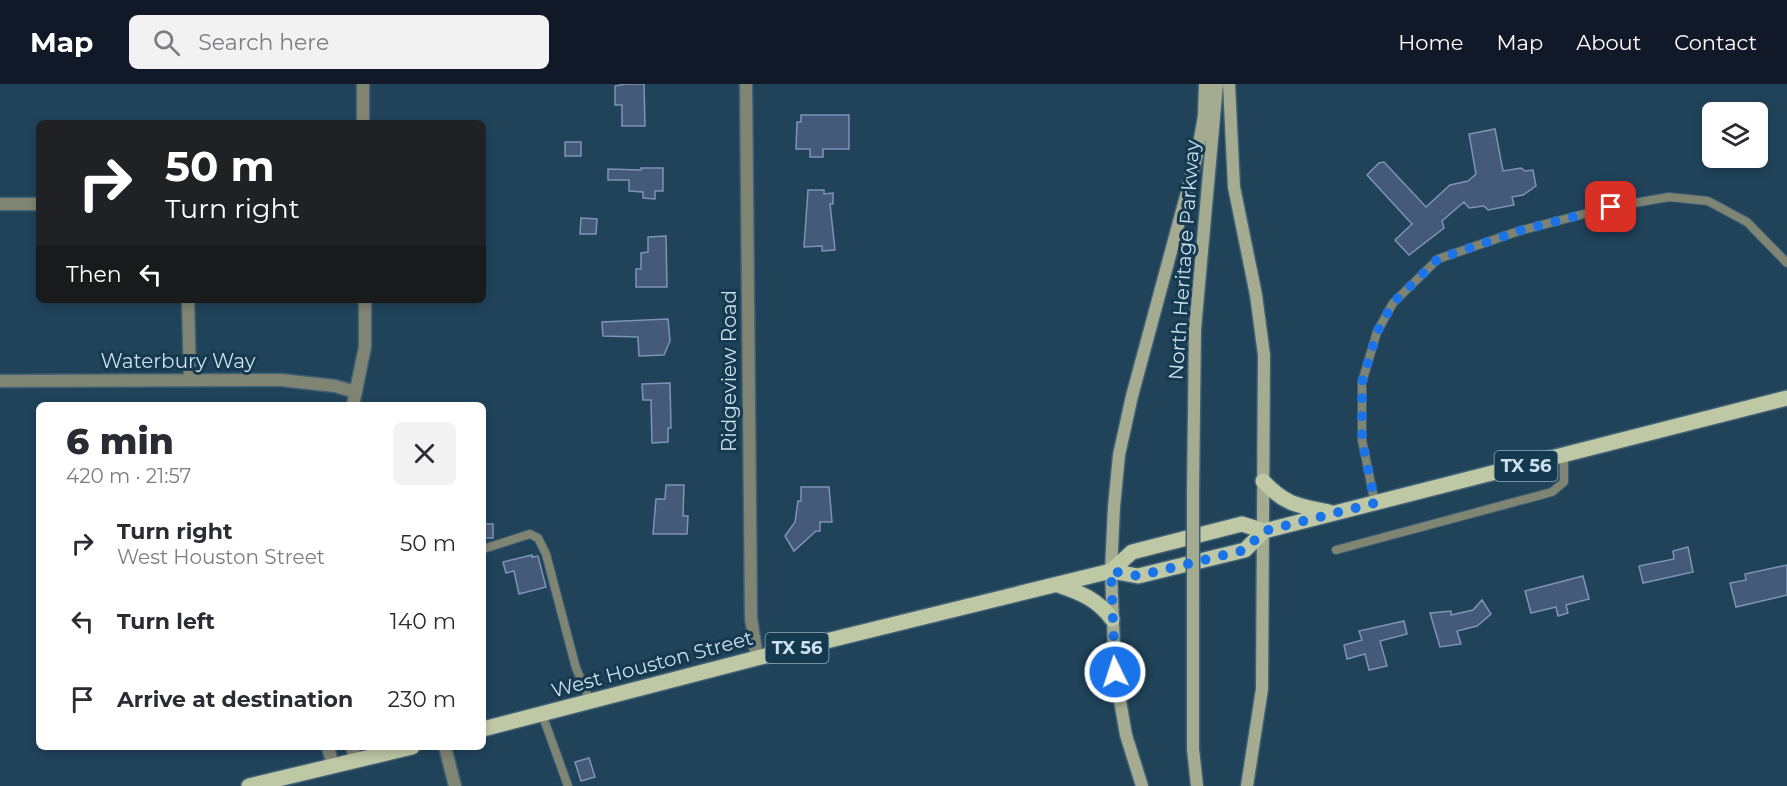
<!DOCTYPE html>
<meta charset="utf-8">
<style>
:root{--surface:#fff;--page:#f2f2f3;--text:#2b2b33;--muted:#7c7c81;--accent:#111827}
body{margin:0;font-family:Montserrat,sans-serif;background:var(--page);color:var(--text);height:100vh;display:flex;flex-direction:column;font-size:22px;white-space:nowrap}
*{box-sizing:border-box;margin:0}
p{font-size:20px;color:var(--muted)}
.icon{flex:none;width:33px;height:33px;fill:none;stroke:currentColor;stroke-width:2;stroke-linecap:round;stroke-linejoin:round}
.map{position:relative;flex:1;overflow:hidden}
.sheet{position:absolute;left:36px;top:318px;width:450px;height:348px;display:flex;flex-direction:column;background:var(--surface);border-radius:9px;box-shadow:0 3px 9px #0003}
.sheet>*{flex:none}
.banner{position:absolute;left:36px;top:36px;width:450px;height:183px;border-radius:9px;box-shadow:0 3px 9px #0003;background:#202124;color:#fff;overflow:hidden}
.tools{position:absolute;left:1702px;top:18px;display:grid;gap:12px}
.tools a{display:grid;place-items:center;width:66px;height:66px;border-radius:9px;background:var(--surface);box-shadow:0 3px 9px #0003;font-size:30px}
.pin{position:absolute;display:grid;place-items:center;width:51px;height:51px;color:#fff;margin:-26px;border-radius:12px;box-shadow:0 3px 9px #0006}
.me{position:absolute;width:66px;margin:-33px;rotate:356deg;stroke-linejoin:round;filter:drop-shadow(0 0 4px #0008)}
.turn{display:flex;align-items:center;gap:21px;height:126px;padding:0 30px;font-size:27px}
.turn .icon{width:78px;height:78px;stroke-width:2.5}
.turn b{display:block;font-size:42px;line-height:51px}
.then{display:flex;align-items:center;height:57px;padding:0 30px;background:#0003;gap:12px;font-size:22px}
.round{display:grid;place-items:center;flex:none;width:63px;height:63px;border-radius:9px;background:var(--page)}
.summary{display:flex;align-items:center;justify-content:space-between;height:102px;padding:0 30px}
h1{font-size:36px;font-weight:800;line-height:45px}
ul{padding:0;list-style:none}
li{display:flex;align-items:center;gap:18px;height:78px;padding:0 30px}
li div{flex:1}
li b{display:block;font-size:22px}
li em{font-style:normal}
header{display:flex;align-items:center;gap:36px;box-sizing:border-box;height:84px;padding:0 30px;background:var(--accent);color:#fff}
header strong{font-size:28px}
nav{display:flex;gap:33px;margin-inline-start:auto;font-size:21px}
.search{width:420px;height:54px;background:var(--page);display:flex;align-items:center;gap:15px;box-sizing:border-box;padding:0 21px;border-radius:9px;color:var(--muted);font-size:22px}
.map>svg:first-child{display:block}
.building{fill:#455978;stroke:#7e94b6;stroke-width:1.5}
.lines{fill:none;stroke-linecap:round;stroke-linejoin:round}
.lane-casing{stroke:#3f5f74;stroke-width:10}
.street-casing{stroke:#3f5f74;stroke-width:15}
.secondary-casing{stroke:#3f5f74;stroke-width:15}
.primary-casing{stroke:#3f5f74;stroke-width:18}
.lane{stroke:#808473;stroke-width:8}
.street{stroke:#808473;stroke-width:12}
.secondary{stroke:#a4ab90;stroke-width:12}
.primary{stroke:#bfc8a5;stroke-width:15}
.secondary-bridge-casing{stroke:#3f5f74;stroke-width:15;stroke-linecap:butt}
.secondary-bridge{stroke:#a4ab90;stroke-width:12}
.route{stroke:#1a73e8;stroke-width:10;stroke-dasharray:0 18}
.labels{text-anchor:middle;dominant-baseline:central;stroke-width:6;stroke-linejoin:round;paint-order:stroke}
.shield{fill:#15394f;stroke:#95adbe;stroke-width:1.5}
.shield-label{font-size:18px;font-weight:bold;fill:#ccdfed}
.street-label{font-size:20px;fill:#ccdfed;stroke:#15394f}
</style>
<header>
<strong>Map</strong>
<div class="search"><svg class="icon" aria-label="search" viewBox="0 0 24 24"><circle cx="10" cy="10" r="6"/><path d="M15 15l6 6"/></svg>Search here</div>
<nav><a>Home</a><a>Map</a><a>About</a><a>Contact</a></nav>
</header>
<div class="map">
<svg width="1787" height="702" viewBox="0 0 1787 702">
<rect width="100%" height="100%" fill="#20435a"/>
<path class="building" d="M625,0H644L645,42H622V21H615V2Z
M801,31H849V65H823V73H810V65H796L797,38H801Z
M1495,45L1503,87L1521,84L1525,87L1533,86L1536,102L1523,111L1512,113L1514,121L1488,126L1484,122L1469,124L1464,118L1442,137L1444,144L1409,171L1395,156L1412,140L1367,91L1379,79L1384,78L1426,123L1450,101L1468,97L1476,90L1469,50Z
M565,58H581V72H565Z
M641,84H663V107H655V115L643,114V108L629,107V96H608V85L641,86Z
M808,106H824V110L833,109V120H830L835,166L822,167V162L804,163Z
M581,134L597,135L596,150H580Z
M666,152L667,203H636V185H641V169L648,168V153Z
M668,235L670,257L664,271L639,272L638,253L603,252L602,238Z
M670,299L671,344H668V358L652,359L651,316H643L642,300Z
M666,401H684L683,432H688L687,450H653L656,415H665Z
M801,403H829L832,438H820V447H816L794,467L785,452L795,438L798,417H801Z
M483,440H493V454H483Z
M1688,463L1693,488L1643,499L1639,482L1674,475L1673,467Z
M532,471V473L538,472L546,503L519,510L514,487L506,489L503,478Z
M1787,481V511L1736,523L1730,499L1746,496L1745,490Z
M1583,492L1589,515L1566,521L1568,529L1558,532L1556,523L1531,529L1525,507Z
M1482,516L1491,530L1477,542L1457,547L1461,560L1440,563L1430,529L1451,527V531L1473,526Z
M1404,537L1407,550L1380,557L1387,582L1369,586L1365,570L1347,575L1344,561L1362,556L1359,547Z
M589,674L595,693L581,697L575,678Z"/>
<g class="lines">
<g class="lane-casing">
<path id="lane" d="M1375,419L1362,356V298L1377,248L1393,219L1438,175L1519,147L1611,123L1669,113L1708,117L1747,138L1787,179
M483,465L530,450L538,454L546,470L576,584L590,617
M1336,466L1552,408L1564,398V372
M542,630L568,702"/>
</g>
<g class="street-casing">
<path id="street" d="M363,0V39
M746,0L751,534L757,574
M0,120H39
M188,216L190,296
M0,297L281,296L335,302L356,308
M353,321L365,263V216
M328,663L333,682
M352,663L356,677
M445,663L455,702"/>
</g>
<g class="secondary-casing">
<path id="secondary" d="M1229,0L1234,103L1256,211L1264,271L1262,605L1247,702
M1193,409L1195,245L1217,0
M1193,518V665L1197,702
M1142,702L1126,651L1115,588L1111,487L1114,423L1119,371L1132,312L1197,71L1204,32L1205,0"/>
</g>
<g class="primary-casing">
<path id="primary" d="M1263,397C1285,421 1299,422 1329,428
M1111,487L1132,468L1242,440L1264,447
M1058,501C1081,509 1097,515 1112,535
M483,645L757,574L1111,487L1138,492L1245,466L1264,447L1787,314
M249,702L412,663"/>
</g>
<use href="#lane" class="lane"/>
<use href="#street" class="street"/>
<use href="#secondary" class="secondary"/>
<use href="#primary" class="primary"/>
<g class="secondary-bridge-casing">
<path id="secondary-bridge" d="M1193,518V409"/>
</g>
<use href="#secondary-bridge" class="secondary-bridge"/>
</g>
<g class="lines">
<path class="route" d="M1115,588L1111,487L1138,492L1245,466L1264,447L1375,419L1362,356V298L1377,248L1393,219L1438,175L1519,147L1611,123"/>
</g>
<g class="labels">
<g class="shield">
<rect x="1494.5" y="367" width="63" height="30" rx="4.5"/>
<rect x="765.5" y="549" width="63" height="30" rx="4.5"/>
</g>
<g class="shield-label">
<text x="1526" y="382">TX 56</text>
<text x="797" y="564">TX 56</text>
</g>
<g class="street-label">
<text transform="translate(1184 176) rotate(-86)">North Heritage Parkway</text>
<text x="178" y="277">Waterbury Way</text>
<text transform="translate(729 287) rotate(-90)">Ridgeview Road</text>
<text transform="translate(652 580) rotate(-15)">West Houston Street</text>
</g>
</g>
</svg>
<div class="tools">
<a><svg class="icon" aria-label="layers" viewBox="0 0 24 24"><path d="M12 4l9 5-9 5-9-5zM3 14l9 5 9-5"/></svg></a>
</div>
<div class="pin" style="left:1611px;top:123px;background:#d93025"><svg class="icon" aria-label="arrive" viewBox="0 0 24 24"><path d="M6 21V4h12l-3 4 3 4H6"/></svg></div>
<svg class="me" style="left:1115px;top:588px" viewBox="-20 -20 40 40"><circle r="17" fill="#1a73e8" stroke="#fff" stroke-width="3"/><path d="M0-11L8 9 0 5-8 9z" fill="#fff"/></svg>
<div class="banner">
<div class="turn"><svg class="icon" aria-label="right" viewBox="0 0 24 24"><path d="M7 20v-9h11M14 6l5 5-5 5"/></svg><div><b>50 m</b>Turn right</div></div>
<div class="then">Then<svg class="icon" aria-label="left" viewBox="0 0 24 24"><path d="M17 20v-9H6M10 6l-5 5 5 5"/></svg></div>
</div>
<section class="sheet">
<div class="summary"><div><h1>6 min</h1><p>420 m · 21:57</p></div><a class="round"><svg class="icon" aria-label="close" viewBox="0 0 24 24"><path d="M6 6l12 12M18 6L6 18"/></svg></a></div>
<ul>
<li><svg class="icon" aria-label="right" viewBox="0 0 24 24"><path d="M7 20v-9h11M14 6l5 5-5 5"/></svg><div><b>Turn right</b><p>West Houston Street</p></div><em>50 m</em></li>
<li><svg class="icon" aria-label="left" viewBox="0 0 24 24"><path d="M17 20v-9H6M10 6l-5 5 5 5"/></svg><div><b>Turn left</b></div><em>140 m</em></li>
<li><svg class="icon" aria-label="arrive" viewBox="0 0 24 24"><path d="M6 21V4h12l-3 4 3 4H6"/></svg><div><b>Arrive at destination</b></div><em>230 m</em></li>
</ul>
</section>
</div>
